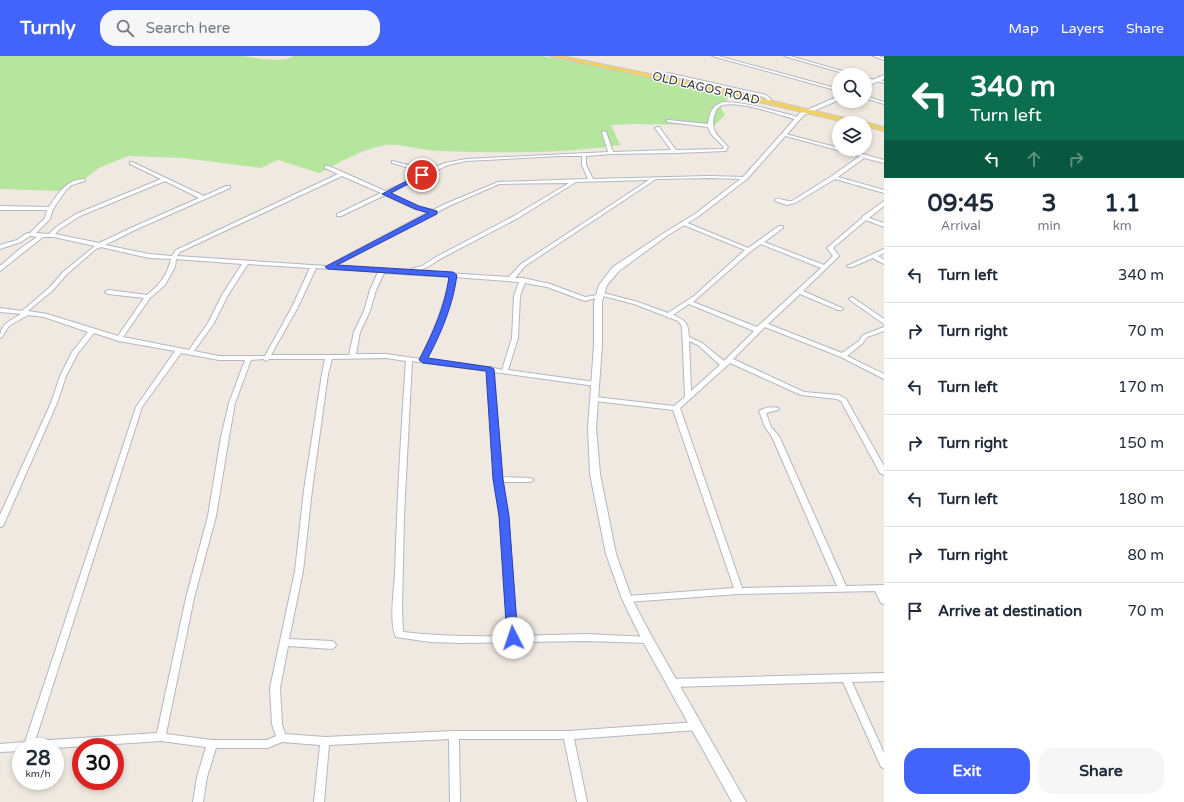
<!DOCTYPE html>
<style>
:root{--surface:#fff;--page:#f6f6f7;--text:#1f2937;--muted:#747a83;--line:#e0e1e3;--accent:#4264fb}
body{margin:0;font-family:"Varela Round",sans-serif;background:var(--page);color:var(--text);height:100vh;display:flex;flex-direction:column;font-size:15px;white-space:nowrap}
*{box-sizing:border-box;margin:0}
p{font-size:13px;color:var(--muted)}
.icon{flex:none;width:22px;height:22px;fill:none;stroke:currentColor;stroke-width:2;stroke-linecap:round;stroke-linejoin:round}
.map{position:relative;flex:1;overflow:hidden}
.sheet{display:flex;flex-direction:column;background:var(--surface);width:300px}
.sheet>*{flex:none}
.guide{background:#0b6e4f;color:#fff;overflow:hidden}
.controls{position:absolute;left:832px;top:12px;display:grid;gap:8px}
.controls a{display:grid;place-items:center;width:40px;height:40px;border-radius:50%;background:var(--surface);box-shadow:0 2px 6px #0003;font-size:20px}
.speed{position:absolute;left:12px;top:682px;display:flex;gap:8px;font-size:20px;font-weight:700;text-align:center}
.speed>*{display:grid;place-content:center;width:52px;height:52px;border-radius:50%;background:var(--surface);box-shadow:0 2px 6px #0003;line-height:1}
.speed small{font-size:10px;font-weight:400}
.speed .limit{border:6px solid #d22;background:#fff;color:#111}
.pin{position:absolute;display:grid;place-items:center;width:34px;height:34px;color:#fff;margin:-17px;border:2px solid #fff;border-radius:50%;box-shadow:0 1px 4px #0007}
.me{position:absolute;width:44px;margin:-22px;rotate:356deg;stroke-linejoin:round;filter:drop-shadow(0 0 3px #0008)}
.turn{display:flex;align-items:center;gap:14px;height:84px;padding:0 20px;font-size:18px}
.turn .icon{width:52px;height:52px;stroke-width:2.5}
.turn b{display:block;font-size:28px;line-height:34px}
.lanes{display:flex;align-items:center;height:38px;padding:0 20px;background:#0003;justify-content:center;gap:20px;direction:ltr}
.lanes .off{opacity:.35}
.eta{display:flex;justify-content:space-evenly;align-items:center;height:68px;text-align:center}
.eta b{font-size:24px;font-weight:700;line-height:28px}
.action{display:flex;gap:8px;margin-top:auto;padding:8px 20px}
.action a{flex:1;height:46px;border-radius:16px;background:var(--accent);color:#fff;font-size:16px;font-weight:700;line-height:46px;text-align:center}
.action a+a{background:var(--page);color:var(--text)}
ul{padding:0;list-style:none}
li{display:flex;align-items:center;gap:12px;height:56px;padding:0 20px;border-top:1px solid var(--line)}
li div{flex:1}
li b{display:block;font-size:15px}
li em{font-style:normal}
header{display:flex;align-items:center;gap:24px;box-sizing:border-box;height:56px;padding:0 20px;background:var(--accent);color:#fff}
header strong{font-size:19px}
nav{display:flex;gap:22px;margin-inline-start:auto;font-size:14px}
.search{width:280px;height:36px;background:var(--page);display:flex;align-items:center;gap:10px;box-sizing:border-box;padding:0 14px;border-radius:16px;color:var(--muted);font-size:15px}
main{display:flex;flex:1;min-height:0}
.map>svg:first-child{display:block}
.green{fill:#b6e59e}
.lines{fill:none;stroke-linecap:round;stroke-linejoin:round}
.minor-casing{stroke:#b4b7c1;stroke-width:2}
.tertiary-casing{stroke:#b4b7c1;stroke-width:2}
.primary-casing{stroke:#c9c9c9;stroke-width:2}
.minor{fill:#fff;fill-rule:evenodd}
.tertiary{fill:#fff;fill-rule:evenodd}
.primary{fill:#f2d163;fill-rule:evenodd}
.route{fill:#4264fb;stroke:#2b41a3}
.labels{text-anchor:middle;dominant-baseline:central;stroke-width:3;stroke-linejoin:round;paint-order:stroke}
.far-street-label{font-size:12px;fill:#2e2e2e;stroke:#fff}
</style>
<header>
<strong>Turnly</strong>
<div class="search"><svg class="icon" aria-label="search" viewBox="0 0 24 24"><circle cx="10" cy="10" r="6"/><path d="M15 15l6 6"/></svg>Search here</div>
<nav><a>Map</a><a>Layers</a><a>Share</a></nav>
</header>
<main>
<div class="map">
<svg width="884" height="746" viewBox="0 0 884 746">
<rect width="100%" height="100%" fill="#efe9e1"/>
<path class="green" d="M0,0H240C253,1 284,8 293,0H541L620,14L730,39L721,52L725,59L715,69L634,68L611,69L620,89C561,98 500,97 441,95C425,95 399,87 386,89C362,93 341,106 319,117L278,104L261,112L183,102L128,100L99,112L79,127L61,135L0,133Z"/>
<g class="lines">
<g class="minor-casing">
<path id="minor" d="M712,0H718L839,33V35Z
M784,0H790L856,19H850Z
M873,0H879L884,2V4Z
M668,17L766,39L771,43L768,47H766L767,43L764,41L667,19L666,18Z
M865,21L874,24L876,23L884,25V27L876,25L874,26L865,23Z
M865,40L884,46V48L865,42Z
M723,46C742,46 761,51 779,56C786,58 794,59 800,63L798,64C779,59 742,45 723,49C719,50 716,53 715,57C709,75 718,79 728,91L726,95L675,97L611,98L586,100V109L593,123L709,120L745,121L747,122L745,123L709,122L656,123L525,210L515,222H523L550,228L585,241L598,239V237L600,236L638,246L668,257L694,240L745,194L681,168V166H685L748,192L779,170H783V172L764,186L824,209L833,200L827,192L828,191L862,162V161L884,145V150L869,162L884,167V171L866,164L833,192L839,200L838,201L803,235L842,252L843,253L842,254H838L800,238L768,268L842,297L859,285L863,279L884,271V275L867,281L863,287L847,300L884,318V323L841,301L765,271L733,303L804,336L839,339L846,343L884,410V419L880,417L841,345L837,343L801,339L730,307L680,352L742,532L837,530L772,381L765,371L759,355C763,352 773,350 778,352L779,353L778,354L766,357L771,371L779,380L846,530L884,529V548L881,547L875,535L739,538L627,546L624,545L623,543L624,541L627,540L734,532L673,354L595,345L592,343L595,341L674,350L685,341L682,270L678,265L634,248L603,240L585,245L547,231L525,227L520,240L518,282L508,314L595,326L598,328L595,330L494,316L502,421L530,422L534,424L530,426H502L508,459L517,580L586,578L648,581L651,582L652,584L651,586L648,587L586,585L461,587L430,586L396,581C389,567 394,534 395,518C397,447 401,376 406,305L386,302L332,303L328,318L312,434L303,515L289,583L332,585L335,587L336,589L335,591L332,593L288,590L280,632L282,668L285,678L325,681L454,675H568L697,666L700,667L702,670L700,673L697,674L574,683L587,746H577L564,683H459L460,746H450L449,683L329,689L324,746H314L320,689L282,686L268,692H216L207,721L203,746H193L197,721L206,691L161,685L55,692V691H21V695L0,696V688L25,686L136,351L175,295L119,285L94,277L78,297L66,320L57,347L4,468L3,470L0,471V459L51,347L60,320L72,296L88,276L44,261L28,259L9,270L2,281L0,282C0,268 10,265 21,258L0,256V252L22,255L49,232L63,216L95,190L54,181H43L0,215V210L21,192L37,181L30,180L21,186L0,193V189L17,184L27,177H30L45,162L47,154H0V150L49,151C58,138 66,123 85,123V125L72,129L66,134L53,153L50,163L36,177L49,178L56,171L76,158L161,123L130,108V106H132L204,140L226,130H230V132L137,173L105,189L149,198L172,200L176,194L338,118L325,112V110H329L385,135L406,126L424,116L392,107V105L428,114L445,107L466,103L608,96L602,76L604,75L606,76L613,96L671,94L655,72L657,71H659L676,94L723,93L724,91L711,78L708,71L668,66L666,65L668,64L708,68C710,57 711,50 723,46ZM559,100H582V109L588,123L498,126L445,148L433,154L419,151L389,137L448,109L466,105ZM342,120L381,137L337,158V160H341L385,139L415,153L429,156L327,210L177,200L180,196ZM649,124L521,208L509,221L415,215L426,212L440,203L518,162L576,126ZM165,125L199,142L133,171L99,187L55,178L60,173L80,160ZM569,127L514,160L436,201L422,210L411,213V215L335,210L449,150L499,128ZM761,188L821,212L757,271L693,246L751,195ZM101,191L149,202L171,203C167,220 160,228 147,239L108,234L105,236L108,238L144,242L118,280L47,258L28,255L53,234L67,218L96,193ZM176,203L242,208L222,239L208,267L189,294L123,281L150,242L165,229L175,211ZM248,208L310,212L292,251L265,300H219L194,295L214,267L228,239ZM316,212L378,216L370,234L364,255L354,276L349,299H271L298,251ZM384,217L450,221C444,250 434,276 420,303L386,298H356L360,276L370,255L376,234ZM455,221L519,226L514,240L512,282L502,314L490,311L488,312L426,303C439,277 450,250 455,221ZM689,248L754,275L724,305L702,287L689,281C688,267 687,265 673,259ZM689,285L698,289L720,309L691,335ZM181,297L219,304H245L229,347L221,381L208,460L186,542L157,677L35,685L142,351ZM263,303L266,305L269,303H325L322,318L304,434L295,515L270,632L272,668L276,680L267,684H212L166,678L194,542L216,460L229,381L235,347L251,304ZM412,305L487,315L494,423L500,459L508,580C473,581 438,580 403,576L402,553L404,460Z
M782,77L839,92V93H845L884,104V107L864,102L838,121L884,134V137L835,123L795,147L787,149L775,145V143C781,142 786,146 792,145L832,120L860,100L782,79Z
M884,193V197L878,200L884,204V208L873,202L852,211H848L847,210Z
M852,241L884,263V268L850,244L849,243Z
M884,617V625L852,626L884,697V712L881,711L843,626L672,631L669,630L667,627L669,624L672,623Z"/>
</g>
<g class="tertiary-casing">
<path id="tertiary" d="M884,19V23L865,31V27Z
M839,40V44L804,59L747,123L699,160L668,179L619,215L607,229L602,246V289L596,372L600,418L616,498L632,543L652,581L746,746H732L642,584L622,543L606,498L590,418L588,372L594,289V246L599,229L613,211L664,177L695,158L743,121L800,57Z"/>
</g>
<g class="primary-casing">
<path id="primary" d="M550,0H562L708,30L858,65L861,67H849L708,34Z
M865,66L884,71V75L865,70V67H862Z"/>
</g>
<use href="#minor" class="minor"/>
<use href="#tertiary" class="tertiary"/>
<use href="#primary" class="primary"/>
</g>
<path class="route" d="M420,118L425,119L391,137L419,150L437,155V158L337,209L453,216L457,219C453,249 442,275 428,302L490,311L494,313L503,423L509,460L518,582L517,586L513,587L509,586L507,582L499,460L493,423L486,315L423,307L419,304C433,277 445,251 449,221L328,213L325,211L428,157L415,153L382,138Z"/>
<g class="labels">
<g class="far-street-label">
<text transform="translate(706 32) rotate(13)">OLD LAGOS ROAD</text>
</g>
</g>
</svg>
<div class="controls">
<a><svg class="icon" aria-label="search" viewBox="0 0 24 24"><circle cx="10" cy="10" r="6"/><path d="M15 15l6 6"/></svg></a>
<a><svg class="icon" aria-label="layers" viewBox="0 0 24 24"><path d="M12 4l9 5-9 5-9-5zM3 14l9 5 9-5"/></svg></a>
</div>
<div class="speed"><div>28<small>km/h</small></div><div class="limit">30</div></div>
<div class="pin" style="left:422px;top:119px;background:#d93025"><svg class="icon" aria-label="arrive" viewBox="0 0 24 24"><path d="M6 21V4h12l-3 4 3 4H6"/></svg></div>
<svg class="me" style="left:513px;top:582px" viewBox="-20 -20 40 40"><circle r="19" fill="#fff"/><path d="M0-13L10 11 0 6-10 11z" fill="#4264fb"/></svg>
</div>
<section class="sheet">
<div class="guide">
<div class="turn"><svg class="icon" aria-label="left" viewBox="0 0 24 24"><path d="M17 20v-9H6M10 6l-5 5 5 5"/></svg><div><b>340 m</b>Turn left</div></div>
<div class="lanes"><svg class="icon" aria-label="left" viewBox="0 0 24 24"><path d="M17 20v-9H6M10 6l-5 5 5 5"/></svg><svg class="icon off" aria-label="ahead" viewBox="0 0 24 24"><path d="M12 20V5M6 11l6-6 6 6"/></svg><svg class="icon off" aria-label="right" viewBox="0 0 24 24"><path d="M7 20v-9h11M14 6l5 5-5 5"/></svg></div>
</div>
<div class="eta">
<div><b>09:45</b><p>Arrival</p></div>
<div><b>3</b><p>min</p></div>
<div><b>1.1</b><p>km</p></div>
</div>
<ul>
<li><svg class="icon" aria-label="left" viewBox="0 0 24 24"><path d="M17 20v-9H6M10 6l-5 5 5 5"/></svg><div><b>Turn left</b></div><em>340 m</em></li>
<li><svg class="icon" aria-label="right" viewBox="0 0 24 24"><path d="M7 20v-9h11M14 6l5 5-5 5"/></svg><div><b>Turn right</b></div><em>70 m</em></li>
<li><svg class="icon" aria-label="left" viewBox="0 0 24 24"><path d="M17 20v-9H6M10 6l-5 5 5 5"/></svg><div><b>Turn left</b></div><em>170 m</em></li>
<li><svg class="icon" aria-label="right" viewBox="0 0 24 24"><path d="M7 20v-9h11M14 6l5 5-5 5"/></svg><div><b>Turn right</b></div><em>150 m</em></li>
<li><svg class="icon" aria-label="left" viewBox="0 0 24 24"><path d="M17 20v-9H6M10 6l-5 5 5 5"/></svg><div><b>Turn left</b></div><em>180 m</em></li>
<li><svg class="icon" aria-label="right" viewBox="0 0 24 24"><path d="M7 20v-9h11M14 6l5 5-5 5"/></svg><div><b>Turn right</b></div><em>80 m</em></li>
<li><svg class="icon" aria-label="arrive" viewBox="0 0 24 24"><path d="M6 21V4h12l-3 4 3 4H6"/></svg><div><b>Arrive at destination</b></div><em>70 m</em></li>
</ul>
<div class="action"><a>Exit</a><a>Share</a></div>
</section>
</main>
